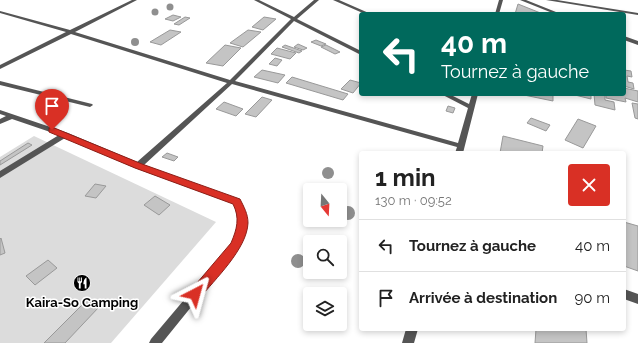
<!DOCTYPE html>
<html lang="fr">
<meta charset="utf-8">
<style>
:root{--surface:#fff;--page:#f2f2f2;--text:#222;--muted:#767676;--line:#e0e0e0}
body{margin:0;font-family:Raleway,sans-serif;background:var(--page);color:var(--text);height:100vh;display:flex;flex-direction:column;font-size:15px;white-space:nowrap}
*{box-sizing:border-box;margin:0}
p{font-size:13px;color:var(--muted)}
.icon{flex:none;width:22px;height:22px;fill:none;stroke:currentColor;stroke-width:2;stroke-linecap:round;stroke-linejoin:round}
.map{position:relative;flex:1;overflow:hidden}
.sheet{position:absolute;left:359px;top:151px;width:267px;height:180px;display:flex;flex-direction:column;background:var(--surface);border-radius:4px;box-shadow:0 2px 6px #0003}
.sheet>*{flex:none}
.banner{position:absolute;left:359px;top:12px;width:267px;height:84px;border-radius:4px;box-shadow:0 2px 6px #0003;background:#00695c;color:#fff;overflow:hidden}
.needle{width:26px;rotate:162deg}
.buttons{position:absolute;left:303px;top:183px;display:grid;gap:8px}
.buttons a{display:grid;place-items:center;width:44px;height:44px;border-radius:4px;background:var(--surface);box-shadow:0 2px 6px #0003;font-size:20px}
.pin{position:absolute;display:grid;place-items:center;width:34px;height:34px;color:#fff;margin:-41px -17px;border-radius:50% 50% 50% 0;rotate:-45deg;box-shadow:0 0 4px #0007}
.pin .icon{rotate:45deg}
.me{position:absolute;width:44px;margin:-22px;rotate:39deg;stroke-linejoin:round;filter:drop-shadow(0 0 3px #0008)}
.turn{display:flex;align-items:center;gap:14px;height:84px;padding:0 16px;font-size:18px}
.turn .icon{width:52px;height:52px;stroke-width:2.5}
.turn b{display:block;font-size:28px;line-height:34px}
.round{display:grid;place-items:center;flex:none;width:42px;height:42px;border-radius:4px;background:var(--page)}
.headline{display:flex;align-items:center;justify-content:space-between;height:68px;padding:0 16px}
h1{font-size:24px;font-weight:700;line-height:30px}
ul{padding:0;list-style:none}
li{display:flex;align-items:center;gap:12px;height:52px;padding:0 16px;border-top:1px solid var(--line)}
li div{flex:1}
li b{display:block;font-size:15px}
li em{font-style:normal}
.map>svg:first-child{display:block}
.green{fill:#dcdcdc}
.building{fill:#c4c4c4;stroke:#999}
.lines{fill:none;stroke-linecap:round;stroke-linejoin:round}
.service{fill:#555;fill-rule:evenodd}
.minor{fill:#555;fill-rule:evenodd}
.tree{fill:#8f8f8f}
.route{fill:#d93025;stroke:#8d1f18}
.labels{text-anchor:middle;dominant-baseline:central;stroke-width:3;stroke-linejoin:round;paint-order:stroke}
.near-poi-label{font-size:13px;font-weight:bold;fill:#000;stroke:#fff}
</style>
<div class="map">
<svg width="638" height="343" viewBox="0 0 638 343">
<rect width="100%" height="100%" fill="#fff"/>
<path class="green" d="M34,136L216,222L111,343H0V157Z"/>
<path class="building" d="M518,4L543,14H515Z
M173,15L181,17L173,21L165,19Z
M185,17L190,18L179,25L174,24Z
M264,17L276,19L263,30L252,27Z
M170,30L181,32L161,45L150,42Z
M248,30L261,32L243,47L230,43Z
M316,40L326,44L321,46L311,42Z
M298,44L307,48L303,50L294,47Z
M225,45L241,48L223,66L206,63Z
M285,45L302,51L299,53L282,47Z
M326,45L340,52L335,54L321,47Z
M277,48L296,53L290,59L271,54Z
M275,58L282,60L277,66L269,64Z
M262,70L285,75L278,83L254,77Z
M624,70L631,71L632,77L627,76L628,82L633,83L634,89L624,86Z
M292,77L348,94L343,100L286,83Z
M350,80L361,83L353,93L341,89Z
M624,88L638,91V102L625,98L626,102L606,98V94H624Z
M524,94H553V101L524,95Z
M571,94H591V99Z
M594,94H605V100L614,102L615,110L595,105Z
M262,97L272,100L256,117L245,114Z
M224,102L243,109L236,116L216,109Z
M632,103L638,104V119L635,118Z
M448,106L455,108L453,113L446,111Z
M531,118L550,125L546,131L527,123Z
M578,119L596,126L583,148L565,140Z
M503,136L543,146L542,153H500Z
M28,143L32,145L0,165V161Z
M167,153L178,157L174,161L162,157Z
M95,184L106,186L96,198L85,196Z
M155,196L170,205L159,215L144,205Z
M624,222L638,226V271L624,266Z
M1,238L5,253L0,255V239Z
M48,260L57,268L35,285L26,276Z
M87,300L99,307L65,343H44Z
M536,329H586L587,343H535Z"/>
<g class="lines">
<path class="service" d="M333,0H339L371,14H365Z
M0,81L92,104L93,105L90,107L0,85Z"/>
<path class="minor" d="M132,0H137L75,32L230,80L291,19L254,0H259L294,17L314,0H319L297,19L361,51V55L294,21L235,81L458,143L468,108L441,94H449L469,104L472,94H478L463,153H455L457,147L232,84L144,165L240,200C249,217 247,232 238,249L162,343H149L151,339L232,243C238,230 239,218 234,204L135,168L65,138L0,178V171L59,135L12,119L0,124V119L6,116L0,114V110L68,133L137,162L227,83L71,34L0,69V65L66,32L0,13V11L70,30Z
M499,0H503L499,14H495Z
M520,0H526L561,14H555Z
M546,0H557L638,13V15Z
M624,36L638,41V45L624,40Z
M624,289L638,294V304L624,299Z
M406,329H418L414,343H402Z"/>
</g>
<g class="tree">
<circle cx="170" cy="7" r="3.5"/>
<circle cx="155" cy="12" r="3.5"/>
<circle cx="135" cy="42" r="4"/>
<circle cx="328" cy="173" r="6"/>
<circle cx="348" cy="213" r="7"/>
<circle cx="298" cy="261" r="7"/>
</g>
<path class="route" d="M52,127L142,164L240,199C244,207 248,214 248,223C247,249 215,279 199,299L195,300L191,299L189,294L191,290L231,243C237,229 240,218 233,204L135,168L49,132V128Z"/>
<defs>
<g id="restaurant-disc" transform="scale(0.9)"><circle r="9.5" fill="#000" stroke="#fff"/><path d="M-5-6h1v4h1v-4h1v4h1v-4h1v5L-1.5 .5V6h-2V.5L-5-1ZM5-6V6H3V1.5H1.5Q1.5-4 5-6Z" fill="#fff"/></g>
</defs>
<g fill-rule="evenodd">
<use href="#restaurant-disc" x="82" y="283"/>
</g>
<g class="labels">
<g class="near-poi-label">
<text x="82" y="302">Kaira-So Camping</text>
</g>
</g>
</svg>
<div class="buttons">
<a><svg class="needle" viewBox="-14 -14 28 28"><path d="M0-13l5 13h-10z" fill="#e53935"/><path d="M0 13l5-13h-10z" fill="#767676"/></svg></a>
<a><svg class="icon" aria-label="search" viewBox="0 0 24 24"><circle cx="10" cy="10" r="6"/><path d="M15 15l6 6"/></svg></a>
<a><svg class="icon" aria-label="layers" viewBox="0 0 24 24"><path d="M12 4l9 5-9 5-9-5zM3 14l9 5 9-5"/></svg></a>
</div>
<div class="pin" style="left:52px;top:130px;background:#d93025"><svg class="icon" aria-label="arrive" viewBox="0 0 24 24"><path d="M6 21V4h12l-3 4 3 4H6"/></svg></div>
<svg class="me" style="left:195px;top:294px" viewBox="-20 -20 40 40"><path d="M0-17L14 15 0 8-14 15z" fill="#d93025" stroke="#fff" stroke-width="4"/></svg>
<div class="banner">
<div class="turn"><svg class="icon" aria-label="left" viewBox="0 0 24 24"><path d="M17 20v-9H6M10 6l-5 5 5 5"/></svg><div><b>40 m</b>Tournez à gauche</div></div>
</div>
<section class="sheet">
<div class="headline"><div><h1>1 min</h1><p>130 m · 09:52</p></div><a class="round" style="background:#d93025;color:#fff"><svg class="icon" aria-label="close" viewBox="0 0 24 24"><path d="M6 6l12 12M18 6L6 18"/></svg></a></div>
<ul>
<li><svg class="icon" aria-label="left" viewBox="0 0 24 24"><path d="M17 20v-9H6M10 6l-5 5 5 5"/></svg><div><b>Tournez à gauche</b></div><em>40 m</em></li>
<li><svg class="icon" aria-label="arrive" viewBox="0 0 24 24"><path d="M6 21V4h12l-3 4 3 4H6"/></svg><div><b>Arrivée à destination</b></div><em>90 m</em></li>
</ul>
</section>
</div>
